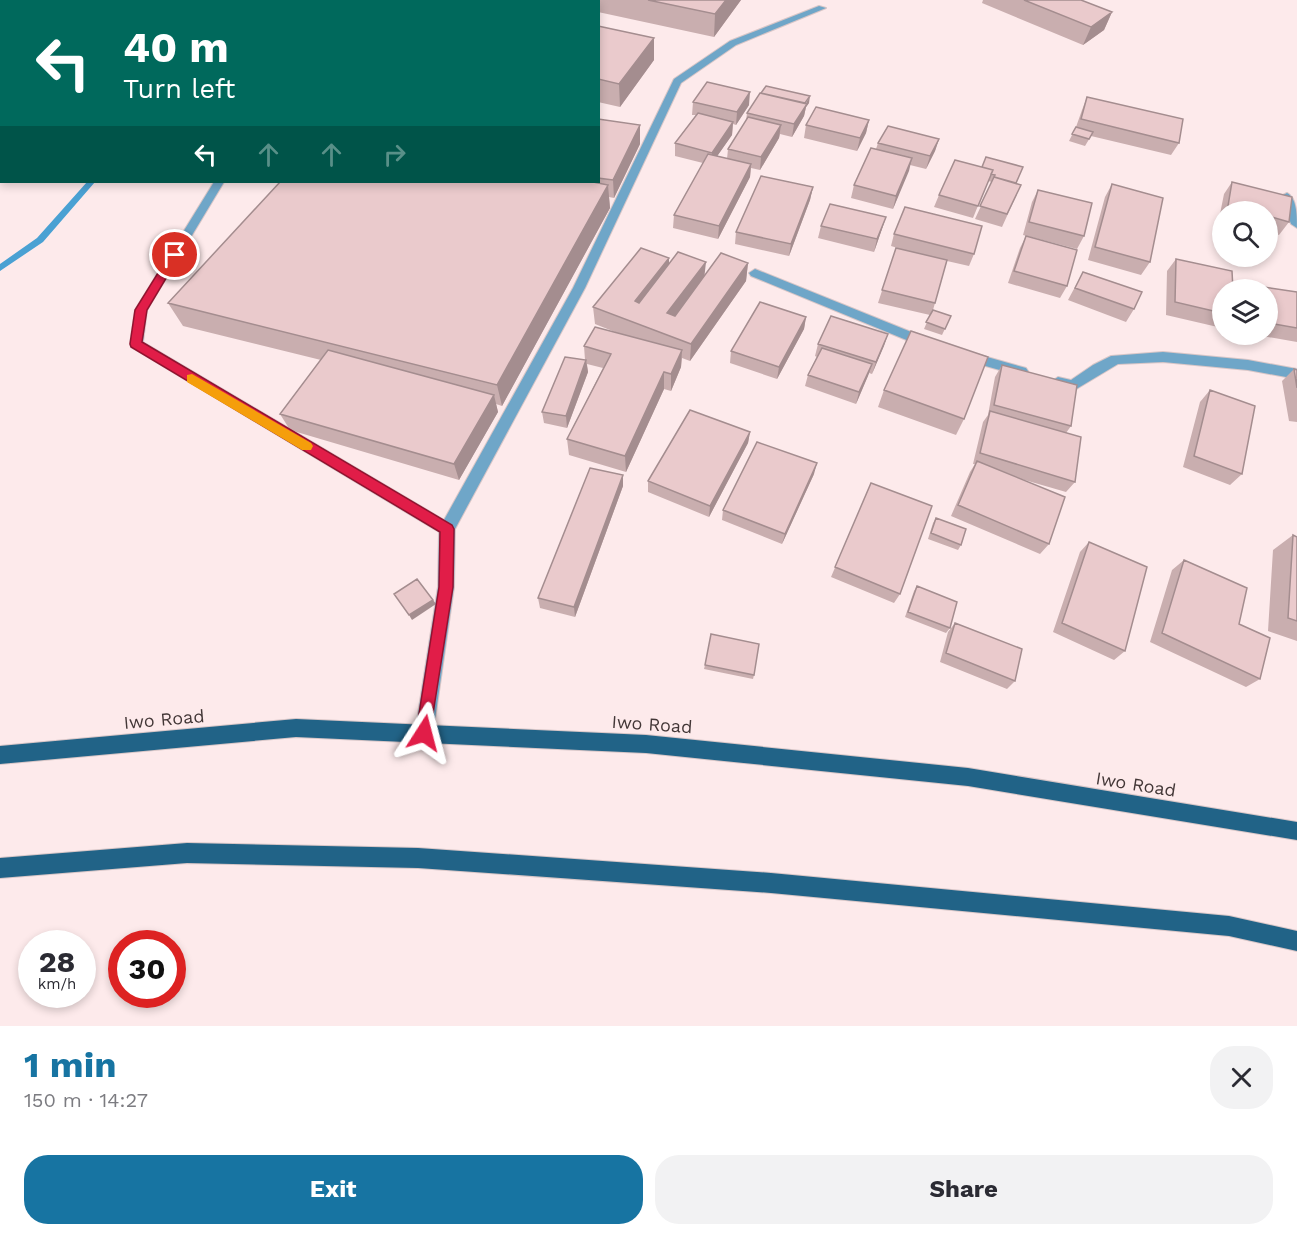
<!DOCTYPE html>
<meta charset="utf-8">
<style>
:root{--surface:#fff;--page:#f2f2f3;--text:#2b2b33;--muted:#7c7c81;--accent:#1774a2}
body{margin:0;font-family:"Work Sans",sans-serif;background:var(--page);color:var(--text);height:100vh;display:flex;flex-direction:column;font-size:22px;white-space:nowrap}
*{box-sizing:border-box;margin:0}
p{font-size:20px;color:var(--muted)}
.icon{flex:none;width:33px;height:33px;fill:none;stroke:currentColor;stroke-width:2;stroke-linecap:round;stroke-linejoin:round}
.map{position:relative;height:1026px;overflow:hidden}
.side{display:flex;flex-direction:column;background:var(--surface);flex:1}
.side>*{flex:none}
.guide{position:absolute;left:0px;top:0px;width:600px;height:183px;box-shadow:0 3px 9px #0003;background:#00695c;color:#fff;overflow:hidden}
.fabs{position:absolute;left:1212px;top:201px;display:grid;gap:12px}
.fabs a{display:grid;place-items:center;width:66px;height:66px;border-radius:50%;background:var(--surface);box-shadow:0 3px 9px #0003;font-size:30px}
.speed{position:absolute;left:18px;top:930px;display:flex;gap:12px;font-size:30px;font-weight:700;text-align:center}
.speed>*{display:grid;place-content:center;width:78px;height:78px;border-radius:50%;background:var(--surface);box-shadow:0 3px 9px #0003;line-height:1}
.speed small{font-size:15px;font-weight:400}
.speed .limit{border:9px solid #d22;background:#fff;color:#111}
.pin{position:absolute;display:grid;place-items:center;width:51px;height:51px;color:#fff;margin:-26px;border:3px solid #fff;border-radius:50%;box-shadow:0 2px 6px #0007}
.me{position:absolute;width:66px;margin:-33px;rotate:9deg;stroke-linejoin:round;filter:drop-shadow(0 0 4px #0008)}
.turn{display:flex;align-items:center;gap:21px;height:126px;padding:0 24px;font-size:27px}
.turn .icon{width:78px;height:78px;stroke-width:2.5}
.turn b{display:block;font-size:42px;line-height:51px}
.lanes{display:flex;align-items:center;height:57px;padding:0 24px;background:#0003;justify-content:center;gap:30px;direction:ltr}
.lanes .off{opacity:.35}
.round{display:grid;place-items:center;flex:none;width:63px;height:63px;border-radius:24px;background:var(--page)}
.overview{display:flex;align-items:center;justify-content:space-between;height:102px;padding:0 24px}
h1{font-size:36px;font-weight:700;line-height:45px;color:var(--accent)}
.cta{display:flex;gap:12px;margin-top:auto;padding:12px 24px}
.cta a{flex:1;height:69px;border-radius:24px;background:var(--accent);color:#fff;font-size:24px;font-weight:700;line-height:69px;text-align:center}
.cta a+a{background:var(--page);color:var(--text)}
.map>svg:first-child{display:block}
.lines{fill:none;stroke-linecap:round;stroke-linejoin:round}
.stream{fill:#4aa1d3;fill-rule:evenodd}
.street-casing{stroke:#d8c6c7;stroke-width:2}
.primary-casing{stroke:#d8c6c7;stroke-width:2}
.street{fill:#6fa6c8;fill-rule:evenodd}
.primary{fill:#216387;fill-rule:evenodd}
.wall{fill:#c9aeaf}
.shaded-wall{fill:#a48d8f}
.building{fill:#eacacc;stroke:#a48d8f;stroke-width:1.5}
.route{fill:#e11d48;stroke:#92132f;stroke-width:1.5}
.slow{fill:#f59e0b}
.labels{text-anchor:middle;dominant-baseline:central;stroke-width:6;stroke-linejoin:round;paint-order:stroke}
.near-street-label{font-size:18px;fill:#433737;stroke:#fdeaeb}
</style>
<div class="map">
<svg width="1297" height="1026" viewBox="0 0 1297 1026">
<rect width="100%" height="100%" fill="#fdeaeb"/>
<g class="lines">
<path class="stream" d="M55,0H62L64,2H56Z
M87,182H95L43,242L0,271V264L37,238Z"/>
<g class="street-casing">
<path id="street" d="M819,6L826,8L736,45L681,83L585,288L455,529L454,587L433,733L430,739L424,742L418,739L415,733L438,587L439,532L131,347L130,344L135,310L214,182H224L147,310L143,342L444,520L573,288L674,79L730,41Z
M1287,193C1297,198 1297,216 1297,228L1291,224L1281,196Z
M755,269L931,340L932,343L931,346H921L751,276L749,273Z
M966,351L1026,368L1028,371L1021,376L961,359L959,356L961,353Z
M1163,352L1248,360L1297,369V379L1248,370L1163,362L1118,364L1073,391L1053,386L1051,382L1058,377L1071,380L1093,365L1111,356Z"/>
</g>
<g class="primary-casing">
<path id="primary" d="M296,719L646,735L968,768L1297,822V840L968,786L646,753L296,737L0,764V746Z
M187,843L418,848L771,873L1229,916L1297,931V951L1229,936L771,893L418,868L187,863L0,878V858Z"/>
</g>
<use href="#street" class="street"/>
<use href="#primary" class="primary"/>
</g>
<path class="wall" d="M545,0H741L714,37L598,12V2H552Z
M983,0H1081L1112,12L1104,30L1083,45L982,3Z
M0,16H2V66H0Z
M598,26L654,38V60L620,107L598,102Z
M1087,97L1179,143L1171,155L1091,136L1085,146L1069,141L1076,127L1082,110Z
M693,102L749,105L736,125L733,124L732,135L717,156L727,159L728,149L746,121L747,113L809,103L806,107L804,116L792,137L780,134L779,138L760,170L751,168L750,177L718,239L673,228L674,215L703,163L675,156V143L696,115H692Z
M598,119L640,144L614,198L609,197L610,208L502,406L496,404L498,412L459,480L290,430L280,414L321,360L183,326L168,303L280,182H598Z
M869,120L866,133L857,151L804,138L806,125Z
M939,139L935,151L926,169L910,165L893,209L851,198L854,185L876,149L878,143Z
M955,160L1021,185L1002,227L975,219L992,182L988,181L973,218L934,207L939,195Z
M1232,182L1289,222L1279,235L1268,232V212H1222V219H1219L1224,194Z
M1112,184L1150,262L1141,275L1088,260L1105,197Z
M813,187L810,200L789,256L735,244L736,232Z
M1038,190L1084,236L1077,249L1023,235L1032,202Z
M886,217L874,252L818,238L821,226Z
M894,234L974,254L969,266L947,261L933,310L951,316L942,335L924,329L930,315L878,303L896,248L901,249L891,246Z
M1026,236L1067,286L1060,298L1008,283L1020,248Z
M1176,259L1222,290V328L1166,315L1167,271Z
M669,263L705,275L748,263L746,281L690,361L682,358L681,367L671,391L664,389L626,472L569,455L567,439L603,368L587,364L588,372L567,428L544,423L542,412L585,360L584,346L615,332L595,324L593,307Z
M1083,272L1134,309L1126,322L1068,300Z
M1244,284L1297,292V342L1251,334H1268V290H1240Z
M806,317L804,329L777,379L730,363L731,351Z
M888,334L872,374L869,373L856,404L805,386L808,375L817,357L815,356L818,344Z
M1002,365L1071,426L1066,433L1075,482L1066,492L1011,476L1049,544L1040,554L951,516L970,472L975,464H973L983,422L988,415L995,377Z
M1294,369L1297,370V422L1289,421L1282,381Z
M884,390L964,419L956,435L878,407Z
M1210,390L1242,474L1230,485L1183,467L1200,402Z
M750,432L748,443L709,517L648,492V481Z
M814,474L782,544L722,520L723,510Z
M623,475V486L575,617L540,608L538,598Z
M871,483L900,594L894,603L831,577Z
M936,518L961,545L958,550L928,539L933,523Z
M1293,535L1297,537V641L1268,631L1273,550Z
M1089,542L1125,651L1114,660L1053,632L1080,552Z
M1184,560L1260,679L1246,687L1150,642L1172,570Z
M917,586L950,628L946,633L905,617L914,591Z
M955,623L1015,681L1007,689L940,662L948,632Z
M705,665L754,675L753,679L704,669Z"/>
<path class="shaded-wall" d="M208,0H220L216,2H208Z
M726,0H741L714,37L715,14Z
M1112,12L1104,30L1083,45L1091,27Z
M654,38V60L620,107L619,84Z
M750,92L749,105L736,125L737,112Z
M810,96L809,103L806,107L804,116L792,137L794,124Z
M869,120L866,133L857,151L860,138Z
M733,122L732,135L711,165L712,153Z
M2,124V143L0,144V125Z
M640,125V144L614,198L613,180Z
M781,125L779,138L760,170L761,157Z
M939,139L935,151L926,169L930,156Z
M0,155L2,157V175L0,176Z
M912,158L909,171L893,209L896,196Z
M751,164L750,177L718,239L719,226Z
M608,185L610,208L502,406L497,385Z
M813,187L810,200L789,256L791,244Z
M886,217L882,229L874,252L877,239Z
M669,258V276L635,319V301Z
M706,262L704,280L667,331V313Z
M748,263L746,281L690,361L691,344Z
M806,317L804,329L777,379L779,367Z
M888,334L884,346L872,374L876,362Z
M682,350L681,367L671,391V374Z
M586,360L588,372L567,428L566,416Z
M872,364L868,376L856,404L859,392Z
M664,372V389L626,472L625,456Z
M494,395L498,412L459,480L454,464Z
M750,432L748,443L709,517L710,506Z
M817,463L814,474L782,544L785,534Z
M623,475V486L575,617L574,607Z
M433,600L436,604L412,620L409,615Z"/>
<path class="building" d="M341,0H411L421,2H340Z
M648,0H726L715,14Z
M1024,0H1081L1112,12L1091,27Z
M0,16H2V49H0Z
M598,26L654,38L619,84L598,79Z
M707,82L750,92L737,112L693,102Z
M766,86L810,96L805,103L761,93Z
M760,93L807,104L794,124L747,113Z
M1087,97L1183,119L1179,143L1081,119Z
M0,107H2V124L0,125Z
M816,107L869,120L860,138L806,125Z
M698,113L733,122L712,153L675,143Z
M748,117L781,125L761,157L728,149Z
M598,119L640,125L613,180L598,178Z
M888,126L939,139L930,156L878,143Z
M1076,127L1093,132L1089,139L1072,134Z
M871,148L912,158L896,196L854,185Z
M708,154L751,164L719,226L674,215Z
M986,157L1023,167L1016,183L994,177L992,181L995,175L991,174L993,170L982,167Z
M955,160L993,170L978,206L939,195Z
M761,176L813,187L791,244L736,232Z
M994,177L1021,185L1007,214L980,206Z
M280,182H593L608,185L497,385L168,303Z
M1232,182L1292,197L1289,222L1268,216V212H1249L1228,206Z
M1112,184L1163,198L1150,262L1095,247Z
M1038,190L1092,203L1084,236L1029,222Z
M830,204L886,217L877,239L821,226Z
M905,207L982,226L974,254L894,234Z
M1026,236L1077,250L1067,286L1014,271Z
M641,248L669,258L635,301L639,303L678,252L706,262L667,313L675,316L721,253L748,263L691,344L593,307Z
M896,248L947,260L935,303L882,290Z
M1176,259L1232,271L1233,290H1222V313L1175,302Z
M1083,272L1142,292L1134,309L1075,288Z
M1244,284L1297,292V328L1268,323V290H1245Z
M760,302L806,317L779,367L731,351Z
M933,310L951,316L945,329L926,322Z
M831,316L888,334L876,362L818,344Z
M595,327L682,350L671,374L664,372L625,456L567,439L611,354L584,346Z
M911,331L988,357L964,419L884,390Z
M822,348L872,364L859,392L808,375Z
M328,350L494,395L454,464L280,414Z
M565,357L586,360L566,416L542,412Z
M1002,365L1077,385L1071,426L994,405Z
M1294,369L1297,370V388Z
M1210,390L1255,406L1242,474L1194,456Z
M690,410L750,432L710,506L648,481Z
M990,411L1081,437L1075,482L980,453Z
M757,442L817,463L785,534L723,510Z
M977,461L1065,497L1049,544L958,505Z
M590,468L623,475L574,607L538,598Z
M871,483L932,506L900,594L835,567Z
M936,518L966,529L961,545L931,533Z
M1293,535L1297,537V621L1288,618Z
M1089,542L1147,567L1125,651L1062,623Z
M1184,560L1247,588L1239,624L1270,638L1260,679L1162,633Z
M417,579L433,600L409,615L394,594Z
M917,586L957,602L950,628L908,612Z
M955,623L1022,649L1015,681L946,653Z
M711,634L759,644L754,675L705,665Z"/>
<path class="route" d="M175,251L180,255L147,310L142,342L452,525L454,529L453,587L429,739L424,741L418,739L416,733L439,587L440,532L131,347L130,344L135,310L171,252Z"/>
<path class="slow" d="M192,374L311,443L313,446L311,450H302L187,382V375Z"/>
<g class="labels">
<g class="near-street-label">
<text transform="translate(164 719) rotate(-5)">Iwo Road</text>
<text transform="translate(652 724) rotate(4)">Iwo Road</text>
<text transform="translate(1136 784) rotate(9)">Iwo Road</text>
</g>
</g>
</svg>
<div class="fabs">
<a><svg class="icon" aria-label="search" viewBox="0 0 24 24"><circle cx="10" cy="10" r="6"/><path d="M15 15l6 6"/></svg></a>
<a><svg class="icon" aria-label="layers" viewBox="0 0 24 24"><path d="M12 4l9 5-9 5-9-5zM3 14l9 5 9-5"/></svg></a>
</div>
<div class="speed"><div>28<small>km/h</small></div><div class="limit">30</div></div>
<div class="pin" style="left:175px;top:255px;background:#d93025"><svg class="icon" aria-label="arrive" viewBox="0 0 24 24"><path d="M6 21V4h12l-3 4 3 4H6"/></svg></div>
<svg class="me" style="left:424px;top:733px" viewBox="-20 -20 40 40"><path d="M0-17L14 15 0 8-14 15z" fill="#e11d48" stroke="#fff" stroke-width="4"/></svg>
<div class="guide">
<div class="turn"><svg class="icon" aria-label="left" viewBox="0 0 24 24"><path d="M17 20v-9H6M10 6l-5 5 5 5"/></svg><div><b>40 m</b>Turn left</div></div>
<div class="lanes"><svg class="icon" aria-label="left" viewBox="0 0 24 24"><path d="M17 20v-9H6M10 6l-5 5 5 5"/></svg><svg class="icon off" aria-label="ahead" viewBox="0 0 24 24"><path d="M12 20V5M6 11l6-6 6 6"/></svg><svg class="icon off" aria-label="ahead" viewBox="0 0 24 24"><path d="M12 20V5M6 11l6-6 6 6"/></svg><svg class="icon off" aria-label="right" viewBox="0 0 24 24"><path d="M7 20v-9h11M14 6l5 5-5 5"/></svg></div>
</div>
</div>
<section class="side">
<div class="overview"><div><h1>1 min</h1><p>150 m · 14:27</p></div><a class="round"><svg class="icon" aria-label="close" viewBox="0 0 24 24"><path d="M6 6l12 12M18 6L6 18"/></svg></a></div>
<div class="cta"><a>Exit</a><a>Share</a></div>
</section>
